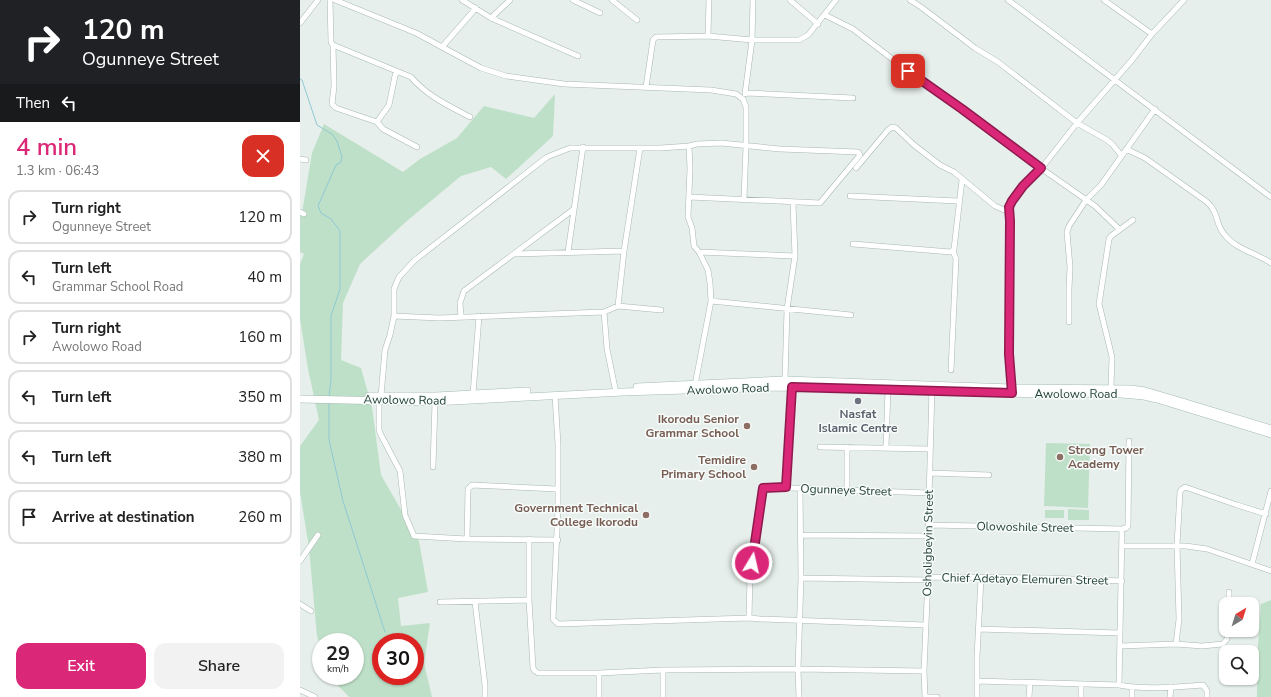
<!DOCTYPE html>
<meta charset="utf-8">
<style>
:root{--surface:#fff;--page:#f2f2f2;--text:#222;--muted:#767676;--line:#e0e0e0;--accent:#db2777}
body{margin:0;font-family:"Nunito Sans",sans-serif;background:var(--page);color:var(--text);height:100vh;display:flex;flex-direction:column;font-size:15px;white-space:nowrap}
*{box-sizing:border-box;margin:0}
p{font-size:13px;color:var(--muted)}
.icon{flex:none;width:22px;height:22px;fill:none;stroke:currentColor;stroke-width:2;stroke-linecap:round;stroke-linejoin:round}
.map{position:relative;flex:1;overflow:hidden}
.drawer{display:flex;flex-direction:column;background:var(--surface);width:300px}
.drawer>*{flex:none}
.hud{background:#202124;color:#fff;overflow:hidden}
.needle{width:26px;rotate:38deg}
.fabs{position:absolute;left:919px;top:597px;display:grid;gap:8px}
.fabs a{display:grid;place-items:center;width:40px;height:40px;border-radius:8px;background:var(--surface);box-shadow:0 1px 3px #0004;font-size:20px}
.speed{position:absolute;left:12px;top:633px;display:flex;gap:8px;font-size:20px;font-weight:700;text-align:center}
.speed>*{display:grid;place-content:center;width:52px;height:52px;border-radius:50%;background:var(--surface);box-shadow:0 1px 3px #0004;line-height:1}
.speed small{font-size:10px;font-weight:400}
.speed .limit{border:6px solid #d22;background:#fff;color:#111}
.pin{position:absolute;display:grid;place-items:center;width:34px;height:34px;color:#fff;margin:-17px;border-radius:8px;box-shadow:0 2px 6px #0006}
.me{position:absolute;width:44px;margin:-22px;rotate:9deg;stroke-linejoin:round;filter:drop-shadow(0 0 3px #0008)}
.turn{display:flex;align-items:center;gap:14px;height:84px;padding:0 16px;font-size:18px}
.turn .icon{width:52px;height:52px;stroke-width:2.5}
.turn b{display:block;font-size:28px;line-height:34px}
.then{display:flex;align-items:center;height:38px;padding:0 16px;background:#0003;gap:8px;font-size:15px}
.round{display:grid;place-items:center;flex:none;width:42px;height:42px;border-radius:12px;background:var(--page)}
.head{display:flex;align-items:center;justify-content:space-between;height:68px;padding:0 16px}
h1{font-size:24px;font-weight:600;line-height:30px;color:var(--accent)}
.action{display:flex;gap:8px;margin-top:auto;padding:8px 16px}
.action a{flex:1;height:46px;border-radius:12px;background:var(--accent);color:#fff;font-size:16px;font-weight:600;line-height:46px;text-align:center}
.action a+a{background:var(--page);color:var(--text)}
ul{padding:0;list-style:none}
li{display:flex;align-items:center;gap:12px;height:54px;margin:0 8px 6px;padding:0 8px;border:2px solid var(--line);border-radius:12px}
li div{flex:1}
li b{display:block;font-size:15px}
li em{font-style:normal}
main{display:flex;flex:1;min-height:0}
.map>svg:first-child{display:block}
.green{fill:#bfe0c8;fill-rule:evenodd}
.lines{fill:none;stroke-linecap:round;stroke-linejoin:round}
.stream{stroke:#8ec9d4;stroke-width:1}
.minor-casing{stroke:#a8b8b2;stroke-width:6}
.secondary-casing{stroke:#a4bbb3;stroke-width:8}
.minor{stroke:#fff;stroke-width:5}
.secondary{stroke:#fff;stroke-width:7}
.route-casing{stroke:#8e194d;stroke-width:10}
.route{stroke:#db2777;stroke-width:7}
.worship-dot{fill:#6b7280;stroke:#f7fbf9;stroke-width:1.5}
.education-dot{fill:#8d6e63;stroke:#f7fbf9;stroke-width:1.5}
.labels{text-anchor:middle;dominant-baseline:central;stroke-width:3;stroke-linejoin:round;paint-order:stroke}
.street-label{font-size:12px;fill:#24423a;stroke:#f7fbf9}
.worship-label{font-size:12px;font-weight:bold;fill:#5b616d;stroke:#f7fbf9}
.education-label{font-size:12px;font-weight:bold;fill:#785e54;stroke:#f7fbf9;text-anchor:end}
</style>
<main>
<section class="drawer">
<div class="hud">
<div class="turn"><svg class="icon" aria-label="right" viewBox="0 0 24 24"><path d="M7 20v-9h11M14 6l5 5-5 5"/></svg><div><b>120 m</b>Ogunneye Street</div></div>
<div class="then">Then<svg class="icon" aria-label="left" viewBox="0 0 24 24"><path d="M17 20v-9H6M10 6l-5 5 5 5"/></svg></div>
</div>
<div class="head"><div><h1>4 min</h1><p>1.3 km · 06:43</p></div><a class="round" style="background:#d93025;color:#fff"><svg class="icon" aria-label="close" viewBox="0 0 24 24"><path d="M6 6l12 12M18 6L6 18"/></svg></a></div>
<ul>
<li><svg class="icon" aria-label="right" viewBox="0 0 24 24"><path d="M7 20v-9h11M14 6l5 5-5 5"/></svg><div><b>Turn right</b><p>Ogunneye Street</p></div><em>120 m</em></li>
<li><svg class="icon" aria-label="left" viewBox="0 0 24 24"><path d="M17 20v-9H6M10 6l-5 5 5 5"/></svg><div><b>Turn left</b><p>Grammar School Road</p></div><em>40 m</em></li>
<li><svg class="icon" aria-label="right" viewBox="0 0 24 24"><path d="M7 20v-9h11M14 6l5 5-5 5"/></svg><div><b>Turn right</b><p>Awolowo Road</p></div><em>160 m</em></li>
<li><svg class="icon" aria-label="left" viewBox="0 0 24 24"><path d="M17 20v-9H6M10 6l-5 5 5 5"/></svg><div><b>Turn left</b></div><em>350 m</em></li>
<li><svg class="icon" aria-label="left" viewBox="0 0 24 24"><path d="M17 20v-9H6M10 6l-5 5 5 5"/></svg><div><b>Turn left</b></div><em>380 m</em></li>
<li><svg class="icon" aria-label="arrive" viewBox="0 0 24 24"><path d="M6 21V4h12l-3 4 3 4H6"/></svg><div><b>Arrive at destination</b></div><em>260 m</em></li>
</ul>
<div class="action"><a>Exit</a><a>Share</a></div>
</section>
<div class="map">
<svg width="971" height="697" viewBox="0 0 971 697">
<rect width="100%" height="100%" fill="#e6efeb"/>
<path class="green" d="M255,94L253,136L206,179L191,167L161,176L108,220L60,264L43,303L41,360L61,368L72,407L81,475L119,541L128,592L98,598L101,626L130,623L124,663L132,697H49L29,676H55V642H21V650L17,636L9,548L0,492V446L19,420L8,369L0,319V264L4,254L0,252V216L2,213L12,153L24,124L103,172L120,159L157,138L184,106L234,118ZM81,642H115V676H81Z
M746,443L790,444L788,508L744,506Z
M768,509L789,510V520H768Z
M745,510H764V518H745Z
M971,600V697H957V658L961,604Z"/>
<g class="lines">
<path class="stream" d="M0,79L2,80L17,125L32,134L37,141L42,157L41,162L36,165L18,206L21,213L31,219L40,231V289L31,316V380L29,396
M29,403V440L43,501L85,632"/>
<g class="minor-casing">
<path id="minor" d="M30,0L31,42L33,45L34,86L32,104L36,108L77,122L83,129L117,147
M35,0L116,33L181,68L206,76L264,84L411,90L436,94L443,99L446,107V146L444,199
M162,0L191,18L278,56
M273,0L300,13
M312,0L337,20
M490,0L518,24
M610,0L621,7L675,48L698,62L777,123L807,140L813,145L821,155
M708,0L971,197
M804,0L852,34
M525,15L553,29L608,71L662,109L725,157L795,206L819,229
M191,18L210,0
M0,23L18,0
M408,36L409,0
M33,45L111,77C127,96 149,106 170,117
M142,47L176,8
M346,87L353,40L356,37L408,36L452,40H499L508,35L536,0
M446,93L553,98
M445,94L452,40L453,0
M77,122L89,105L96,71
M389,146L390,168L388,217L392,228L394,246L399,252L408,270L410,283L411,301L395,385
M826,149L845,158L907,202C919,213 915,223 924,234C935,249 956,253 971,263
M0,159L6,160
M556,168L588,130L592,127L596,128L614,145L640,165L654,172L695,206L709,212
M550,196L658,201
M0,212L4,214
M553,244L651,252L654,249L662,180
M268,252L283,147
M399,252L495,256
M214,254L324,251
M411,301L551,315
M318,306L324,251L340,148
M304,312L307,349L315,388
M94,316L139,318L304,312L318,306L361,310
M161,317L160,303L164,291L274,209
M769,322V289L770,267L767,232L769,226L786,200L801,185L855,109
M651,370L656,259L653,251
M485,380L487,309L495,256L493,203
M811,388L812,357L799,304L809,239L811,236L833,220
M712,390L709,354L710,221L709,207L717,193L744,165L777,123L832,60L852,34L884,0
M173,394L179,316
M255,395L258,444V508L253,619L258,624L449,618L460,619L625,625
M81,396L85,350L90,335L94,316V289L99,277L115,260L247,157L270,148H361L389,146L397,144L421,143L480,149L558,152L560,155L520,203L389,197
M79,400V430L81,435L100,471L105,515L114,536L167,539L258,540
M520,447L630,449
M547,447V491
M586,448L588,389
M133,467L135,402
M630,473L689,475
M485,487L492,387
M629,525L822,529
M822,529L826,528L828,526L829,441
M501,535L628,536
M167,539L168,489L172,485L257,489
M229,539V600L233,668L235,671L238,673H299L363,670L498,669L624,671
M823,546H886L907,549L971,571
M0,561L18,535
M952,564L971,491
M628,577L748,578L822,581
M501,578L628,580
M140,602L229,600
M175,602L185,685V697
M0,604L11,611
M929,604V592
M449,618L450,575L463,487L629,493
M678,629L820,633
M876,644L879,619L877,545L880,492L882,489L885,487L937,505L966,514
M820,646L876,644L902,646L923,644L927,639L928,630
M299,673V697
M677,681L819,685C846,690 875,687 903,685L907,691V697
M819,685L822,529
M0,690L15,697
M363,697V670
M499,697L498,669L501,578L500,490
M625,697L624,671L628,577V536L632,388
M625,697H637
M677,697V657L681,578
M729,697L730,683
M781,697V685
M832,697V687
M870,697L871,687"/>
</g>
<g class="secondary-casing">
<path id="secondary" d="M337,387L485,380L712,388L831,389L845,391L876,400L971,429
M69,396H136L227,391
M0,399L135,402L323,392L480,387L632,390L739,394L810,393L844,396L857,399L971,434"/>
</g>
<use href="#minor" class="minor"/>
<use href="#secondary" class="secondary"/>
</g>
<g class="lines">
<g class="route-casing">
<path id="route" d="M452,563L463,488L486,487L492,387L712,393L709,354L710,221L709,207L712,201L723,186L741,168L662,109L608,71"/>
</g>
<use href="#route" class="route"/>
</g>
<circle class="worship-dot" cx="558" cy="401" r="4"/>
<g class="education-dot">
<circle cx="447" cy="426" r="4"/>
<circle cx="760" cy="457" r="4"/>
<circle cx="454" cy="467" r="4"/>
<circle cx="346" cy="515" r="4"/>
</g>
<g class="labels">
<g class="street-label">
<text transform="translate(428 389) rotate(-2)">Awolowo Road</text>
<text x="776" y="394">Awolowo Road</text>
<text transform="translate(105 400) rotate(1)">Awolowo Road</text>
<text transform="translate(546 490) rotate(2)">Ogunneye Street</text>
<text transform="translate(725 527) rotate(1)">Olowoshile Street</text>
<text transform="translate(628 543) rotate(-89)">Osholigbeyin Street</text>
<text transform="translate(725 579) rotate(1)">Chief Adetayo Elemuren Street</text>
</g>
<g class="worship-label">
<text x="558" y="414">Nasfat<tspan x="558" dy="14">Islamic Centre</tspan></text>
</g>
<g class="education-label">
<text x="439" y="419">Ikorodu Senior<tspan x="439" dy="14">Grammar School</tspan></text>
<text x="768" y="450" text-anchor="start">Strong Tower<tspan x="768" dy="14">Academy</tspan></text>
<text x="446" y="460">Temidire<tspan x="446" dy="14">Primary School</tspan></text>
<text x="338" y="508">Government Technical<tspan x="338" dy="14">College Ikorodu</tspan></text>
</g>
</g>
</svg>
<div class="fabs">
<a><svg class="needle" viewBox="-14 -14 28 28"><path d="M0-13l5 13h-10z" fill="#e53935"/><path d="M0 13l5-13h-10z" fill="#767676"/></svg></a>
<a><svg class="icon" aria-label="search" viewBox="0 0 24 24"><circle cx="10" cy="10" r="6"/><path d="M15 15l6 6"/></svg></a>
</div>
<div class="speed"><div>29<small>km/h</small></div><div class="limit">30</div></div>
<div class="pin" style="left:608px;top:71px;background:#d93025"><svg class="icon" aria-label="arrive" viewBox="0 0 24 24"><path d="M6 21V4h12l-3 4 3 4H6"/></svg></div>
<svg class="me" style="left:452px;top:563px" viewBox="-20 -20 40 40"><circle r="17" fill="#db2777" stroke="#fff" stroke-width="3"/><path d="M0-11L8 9 0 5-8 9z" fill="#fff"/></svg>
</div>
</main>
